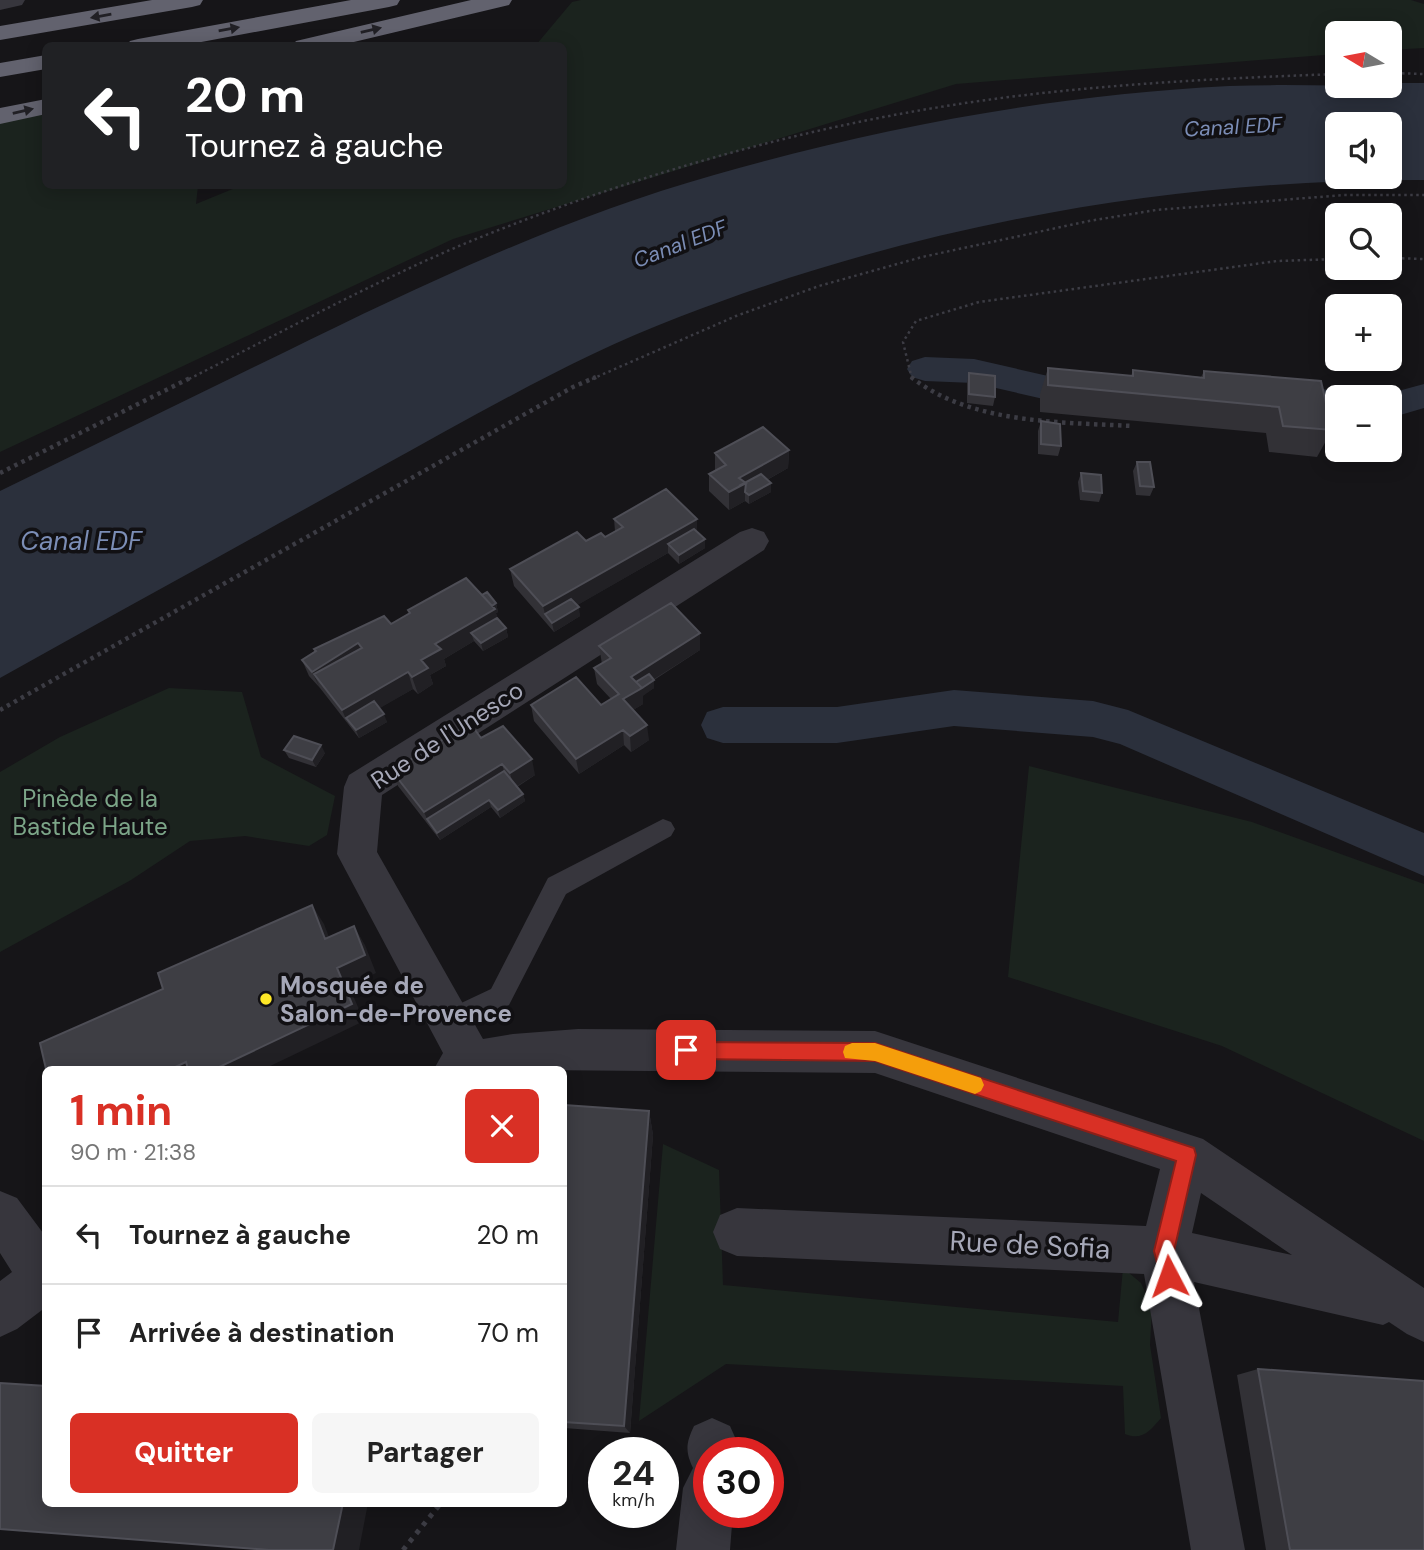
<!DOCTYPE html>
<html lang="fr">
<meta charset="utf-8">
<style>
:root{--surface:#fff;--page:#f6f6f6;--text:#222;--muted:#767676;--line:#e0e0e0;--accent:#d93025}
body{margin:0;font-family:"DM Sans",sans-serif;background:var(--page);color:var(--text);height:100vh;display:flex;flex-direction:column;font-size:26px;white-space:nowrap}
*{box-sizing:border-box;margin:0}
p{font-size:23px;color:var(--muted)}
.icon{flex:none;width:38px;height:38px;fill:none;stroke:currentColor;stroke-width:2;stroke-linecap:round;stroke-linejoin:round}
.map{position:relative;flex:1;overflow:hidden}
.details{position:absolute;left:42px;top:1066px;width:525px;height:441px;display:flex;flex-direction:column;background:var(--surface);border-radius:10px;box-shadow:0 4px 18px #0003}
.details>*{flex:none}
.hud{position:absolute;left:42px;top:42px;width:525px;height:147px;border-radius:10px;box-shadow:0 4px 18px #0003;background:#202124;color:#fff;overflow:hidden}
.needle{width:46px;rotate:280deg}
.tools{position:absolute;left:1325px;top:21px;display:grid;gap:14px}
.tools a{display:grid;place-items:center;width:77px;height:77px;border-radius:10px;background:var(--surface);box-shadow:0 4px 18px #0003;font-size:35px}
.speed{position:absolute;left:588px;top:1437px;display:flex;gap:14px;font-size:35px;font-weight:700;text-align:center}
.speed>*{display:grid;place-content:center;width:91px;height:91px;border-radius:50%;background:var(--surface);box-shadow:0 4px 18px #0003;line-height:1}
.speed small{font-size:18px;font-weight:400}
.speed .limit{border:10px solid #d22;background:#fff;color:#111}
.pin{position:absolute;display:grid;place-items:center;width:60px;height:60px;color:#fff;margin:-30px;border-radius:14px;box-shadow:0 4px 10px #0006}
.me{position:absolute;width:77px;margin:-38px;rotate:356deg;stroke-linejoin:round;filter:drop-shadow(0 0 5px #0008)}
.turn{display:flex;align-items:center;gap:24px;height:147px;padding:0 28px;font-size:32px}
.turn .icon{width:91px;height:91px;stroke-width:2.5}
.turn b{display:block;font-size:49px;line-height:60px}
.round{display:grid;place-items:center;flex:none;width:74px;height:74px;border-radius:10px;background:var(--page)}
.summary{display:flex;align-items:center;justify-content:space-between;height:119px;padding:0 28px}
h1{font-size:42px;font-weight:700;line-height:52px;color:var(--accent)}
.action{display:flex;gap:14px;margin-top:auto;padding:14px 28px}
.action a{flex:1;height:80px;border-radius:10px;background:var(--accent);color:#fff;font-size:28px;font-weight:700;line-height:80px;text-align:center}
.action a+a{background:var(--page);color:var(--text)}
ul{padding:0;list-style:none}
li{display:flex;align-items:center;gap:21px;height:98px;padding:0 28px;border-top:2px solid var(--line)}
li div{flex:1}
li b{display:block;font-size:26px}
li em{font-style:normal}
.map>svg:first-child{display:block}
.green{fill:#1b231e}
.water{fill:#2b303c;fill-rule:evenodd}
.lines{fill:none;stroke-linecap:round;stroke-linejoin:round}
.canal{fill:#2b303c;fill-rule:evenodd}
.path-far2{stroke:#3c3c44;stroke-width:2.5;stroke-dasharray:2.5 3.5;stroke-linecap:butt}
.path-far1{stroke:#3c3c44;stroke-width:4.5;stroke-dasharray:3.5 4.5;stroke-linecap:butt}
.path{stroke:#3c3c44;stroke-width:5;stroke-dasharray:4.5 6;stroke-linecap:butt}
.service{fill:#37363d;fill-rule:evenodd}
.minor{fill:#37363d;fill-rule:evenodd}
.motorway{fill:#62626e;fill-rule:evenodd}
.wall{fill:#323136}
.shaded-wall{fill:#212024}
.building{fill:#3e3e44;stroke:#4e4e56;stroke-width:2}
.oneway{fill:#212025}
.route{fill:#d93025;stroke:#8d1f18;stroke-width:2}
.slow{fill:#f59e0b}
.poi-dot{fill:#fee827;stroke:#111013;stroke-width:2.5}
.labels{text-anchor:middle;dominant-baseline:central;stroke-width:7;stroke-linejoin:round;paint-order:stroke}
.far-water-label{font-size:21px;font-style:italic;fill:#7b8db6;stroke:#111013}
.street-label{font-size:24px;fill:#a6a8b8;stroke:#111013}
.park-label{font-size:24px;fill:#7ca588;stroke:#111013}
.poi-label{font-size:24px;font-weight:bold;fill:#a6a8b8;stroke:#111013;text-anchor:start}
.water-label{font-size:26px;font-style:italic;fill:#7b8db6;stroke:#111013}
.near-street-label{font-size:28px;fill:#a6a8b8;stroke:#111013}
</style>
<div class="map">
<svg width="1424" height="1550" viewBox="0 0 1424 1550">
<rect width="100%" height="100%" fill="#161518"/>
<path class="green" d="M581,0H1411L1424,4V48L1390,50V33H1337V54L956,84L453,239L0,452V111H45L46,186H198L196,204L240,186H564V46L536,45L572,2Z
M169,688L242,692L261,757L335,796L327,835L309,846L245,836L190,841L131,880L0,952V772L60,737Z
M1029,766L1252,822L1424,884V1141L1222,1046L1008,977Z
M663,1144L719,1170L723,1285L1118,1322L1123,1268L1141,1283L1152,1308L1150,1345L1161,1418C1150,1431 1142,1441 1125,1434L1123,1386L726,1364L639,1421Z"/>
<path class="water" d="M1390,83H1424V180C1170,179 916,225 679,317C574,357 476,415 377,469C251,539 126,608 0,678V491C95,445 190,398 285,352C423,284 565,217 714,175C881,127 1054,95 1229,86C1284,84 1336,86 1390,86ZM1390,124V177H1337V124Z"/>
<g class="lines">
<path class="canal" d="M925,357L974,359L1048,376L1106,374L1119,377L1124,386L1119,395L1106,398L1048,400L974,383L925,381L912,377L907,369L912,361Z
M1265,381L1350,393L1352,397H1337V415L1252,402L1247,393L1252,384Z
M1424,384V408L1390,418V397H1376Z
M954,690L1093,701L1128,710L1424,833V876L1120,744L1093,737L954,726L837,743H723L707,738L701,725L707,712L723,707H837Z"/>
<path class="path-far2" d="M1390,73L1424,74
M1390,258L1424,259
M189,379C282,332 375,281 471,241C617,182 773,135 928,109C1063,86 1200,79 1337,74
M592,379L736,316L819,286L922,257L1089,221L1156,210L1344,195H1424
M912,379L903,342L916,321L979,302L1277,261L1337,259"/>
<path class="path-far1" d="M911,377C971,424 1059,422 1132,426
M0,473L192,377
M0,710L573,387L596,377"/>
<path class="path" d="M403,1550L441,1503"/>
<path class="service" d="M663,819L671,822L675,829L671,836L566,894L509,1005L449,1034L440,1031L436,1022L440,1013L491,989L548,878Z"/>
<path class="minor" d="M0,0H25L22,5L0,10Z
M752,528L764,532L769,541L764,550L382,795L377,852L483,1039L513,1034L578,1029L875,1031L1203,1139L1424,1288V1342L1407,1334L1389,1322L1383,1325L1194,1282L1245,1550H1191L1144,1274L737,1256L720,1249L713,1232L720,1215L737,1208L1146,1226L1160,1169L875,1073L434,1069L443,1053L337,854L344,787L349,775L740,532ZM1201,1193L1292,1255L1192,1233Z
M0,1191L17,1198L46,1237V1307L17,1329L0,1337V1281L12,1272L0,1253Z
M712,1418L730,1426L738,1444V1452H709V1512H733L730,1550H676L683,1488L693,1468C685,1451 686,1443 694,1426Z"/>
<path class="motorway" d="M152,0H203L200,5L192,7L0,40V26Z
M351,0H400L397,5L389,7L180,46H126L130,41L138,39Z
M471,0H512L509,5L337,46H292L296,41Z
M46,55V69L0,77V63Z
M46,99V114L0,124V108Z"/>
</g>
<path class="wall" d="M1048,368L1131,376L1133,370L1201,377L1204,371L1332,430L1317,457L1269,452L1266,433L1040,412V394Z
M969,373L995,397L993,406L967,403V382Z
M1041,421L1061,446L1058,456L1038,454V431Z
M789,450L788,468L767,480L771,483V492L749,504L745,501L729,510L709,491V474L715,471V453Z
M1137,462L1154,487L1150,496L1136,495L1133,471Z
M1081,473L1102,493L1099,502L1080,500L1078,482Z
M614,519L697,532L705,548L679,564L668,553L577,605L580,616L554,632L514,586L510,569L586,541L605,537L615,531Z
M482,595L496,603L498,612L496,613L497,618L506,628L508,637L483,651L474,641L444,659L446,666L430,675L433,684L418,694L413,689L379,708L387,722L359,738L320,688L309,676L302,660L315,652L314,649L391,624L409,614L408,610Z
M599,646L700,650L654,680V688L643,695V704L633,710L649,740L631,752L624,745L579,774L534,721L531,705H601L611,699L597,684L594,668L602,664Z
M481,738L535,775L517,787L523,794L525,801L500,818L491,807L440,840L398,786L392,771Z
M284,750L325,753L316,767L289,758Z
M564,1105L649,1111L653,1135L630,1433L564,1428Z
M1258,1369L1424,1550H1266L1237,1375Z"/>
<path class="shaded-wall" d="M789,450L788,468L745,492V501L729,510V492L739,478Z
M771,483V492L749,504V495Z
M697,519V536L668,544V553L550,621L545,614L543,606Z
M705,539V548L679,564V555Z
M496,603L498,612L496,613L499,626L471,633L474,641L444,659L446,666L430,675L433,684L418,694L412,677L421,660L435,644L488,607Z
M579,607L580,616L554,632L552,623Z
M506,628L508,637L483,651L481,643Z
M700,633V650L643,686L654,680V688L643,696V704L625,715L623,699L631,677Z
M358,643L365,660L314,674L320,688L312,672Z
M408,672L413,689L351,725L346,718L349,726L342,710Z
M384,714L387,722L359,738L356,730Z
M647,725L649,740L631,752L630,736Z
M623,730L624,745L579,774L576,759Z
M321,745L325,753L316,767L312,760Z
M532,759L535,775L514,788L510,773Z
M502,764L506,779L427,819L424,812Z
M523,794L525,801L500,818L498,810Z
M489,800L491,807L440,840L437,833Z
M312,905L324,924L337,958L325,939Z
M354,926L365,945L376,973L349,986L364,1021L264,1069H215L337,968Z
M186,1062L193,1069H171Z
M649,1111L653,1135L630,1433L624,1426Z
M343,1503H368L359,1550H333Z"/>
<path class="building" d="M1048,368L1133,376V370L1204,378V371L1321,381L1332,430L1283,426L1279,407L1048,385Z
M969,373L995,376V397L969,394Z
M1041,421L1060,424L1061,446L1041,444Z
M763,427L789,450L739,478L746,483L729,492L709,474L726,465L715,453Z
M1137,462H1150L1154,487L1140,486Z
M1081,473L1101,475L1102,493L1083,491Z
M761,474L771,483L749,495L745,492L746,483L739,486Z
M666,489L697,519L543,606L510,569L577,532L586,541L601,533L605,537L623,527L614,519Z
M694,529L705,539L679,555L668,544Z
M466,578L495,609L435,644L441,649L421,660L428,668L412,677L408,672L342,710L314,674L362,648L358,643L312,672L302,660L316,651L314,649L384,616L391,624L410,613L408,610Z
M487,592L496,603L492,606L482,595Z
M571,599L579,607L552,623L545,614Z
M671,603L700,633L631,677L642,688L623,699L647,725L630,736L623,730L576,759L531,705L576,677L601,705L619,694L594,668L611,658L599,646Z
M497,618L506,628L481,643L471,633Z
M649,674L654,680L642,688L636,682Z
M374,701L384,714L356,730L346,718Z
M470,723L481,738L503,726L532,759L510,773L502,764L424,812L392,771Z
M294,736L321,745L312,760L284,750Z
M504,771L523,794L498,810L489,800L437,833L427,819Z
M312,905L325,939L354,926L365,955L337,968L352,1004L215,1069H188L186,1062L171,1069H46L40,1043L163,989L158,973Z
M564,1105L649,1111L624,1426L564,1422Z
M1258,1369L1424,1381V1550H1290Z
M0,1383L46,1386V1503H343L333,1550H269L0,1529Z"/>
<defs><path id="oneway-solid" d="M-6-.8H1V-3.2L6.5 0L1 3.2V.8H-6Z" transform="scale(1.75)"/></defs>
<g class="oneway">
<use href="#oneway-solid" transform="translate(101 16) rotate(170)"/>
<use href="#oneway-solid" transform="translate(229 29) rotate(-10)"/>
<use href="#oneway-solid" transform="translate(371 30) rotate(-13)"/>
<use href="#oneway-solid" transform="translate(23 111) rotate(-13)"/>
</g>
<path class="route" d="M686,1042L875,1043L1194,1148L1196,1155L1174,1251L1179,1276L1176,1283L1169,1286L1162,1283L1154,1251L1176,1161L875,1061L686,1059L680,1057L677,1050L680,1044Z"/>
<path class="slow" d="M852,1043H875L975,1076L981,1078L984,1085L981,1091L975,1094L875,1061L845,1058L843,1052L845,1046Z"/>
<circle class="poi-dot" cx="266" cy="999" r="7"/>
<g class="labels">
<g class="far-water-label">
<text transform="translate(1233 127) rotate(-3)">Canal EDF</text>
<text transform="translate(680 244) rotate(-21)">Canal EDF</text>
</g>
<g class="street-label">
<text transform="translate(447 735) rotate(-33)">Rue de l'Unesco</text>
</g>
<g class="park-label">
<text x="90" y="798">Pinède de la<tspan x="90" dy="28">Bastide Haute</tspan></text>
</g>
<g class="poi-label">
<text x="280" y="985">Mosquée de<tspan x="280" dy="28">Salon-de-Provence</tspan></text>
</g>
<g class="water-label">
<text x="81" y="541">Canal EDF</text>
</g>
<g class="near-street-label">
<text transform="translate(1030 1245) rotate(3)">Rue de Sofia</text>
</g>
</g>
</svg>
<div class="tools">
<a><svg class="needle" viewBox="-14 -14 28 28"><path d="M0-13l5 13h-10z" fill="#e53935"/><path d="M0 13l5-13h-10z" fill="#767676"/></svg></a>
<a><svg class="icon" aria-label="sound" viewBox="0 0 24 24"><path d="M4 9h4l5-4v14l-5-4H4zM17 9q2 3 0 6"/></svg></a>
<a><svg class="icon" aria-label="search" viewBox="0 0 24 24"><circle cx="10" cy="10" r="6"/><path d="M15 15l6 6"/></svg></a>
<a>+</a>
<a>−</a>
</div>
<div class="speed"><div>24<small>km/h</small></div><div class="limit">30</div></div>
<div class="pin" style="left:686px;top:1050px;background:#d93025"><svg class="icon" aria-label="arrive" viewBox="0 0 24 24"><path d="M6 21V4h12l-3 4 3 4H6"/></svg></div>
<svg class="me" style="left:1169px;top:1276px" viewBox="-20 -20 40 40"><path d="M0-17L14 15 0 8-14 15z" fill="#d93025" stroke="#fff" stroke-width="4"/></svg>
<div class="hud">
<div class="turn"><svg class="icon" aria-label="left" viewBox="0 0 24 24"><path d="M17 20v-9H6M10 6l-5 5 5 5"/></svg><div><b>20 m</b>Tournez à gauche</div></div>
</div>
<section class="details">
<div class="summary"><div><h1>1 min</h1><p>90 m · 21:38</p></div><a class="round" style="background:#d93025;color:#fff"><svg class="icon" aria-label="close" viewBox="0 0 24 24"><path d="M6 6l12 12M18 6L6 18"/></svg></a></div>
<ul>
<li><svg class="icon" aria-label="left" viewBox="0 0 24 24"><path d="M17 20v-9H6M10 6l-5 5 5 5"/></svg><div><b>Tournez à gauche</b></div><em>20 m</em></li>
<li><svg class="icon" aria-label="arrive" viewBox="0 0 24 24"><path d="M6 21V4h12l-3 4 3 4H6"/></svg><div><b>Arrivée à destination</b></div><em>70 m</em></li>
</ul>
<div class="action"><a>Quitter</a><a>Partager</a></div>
</section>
</div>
